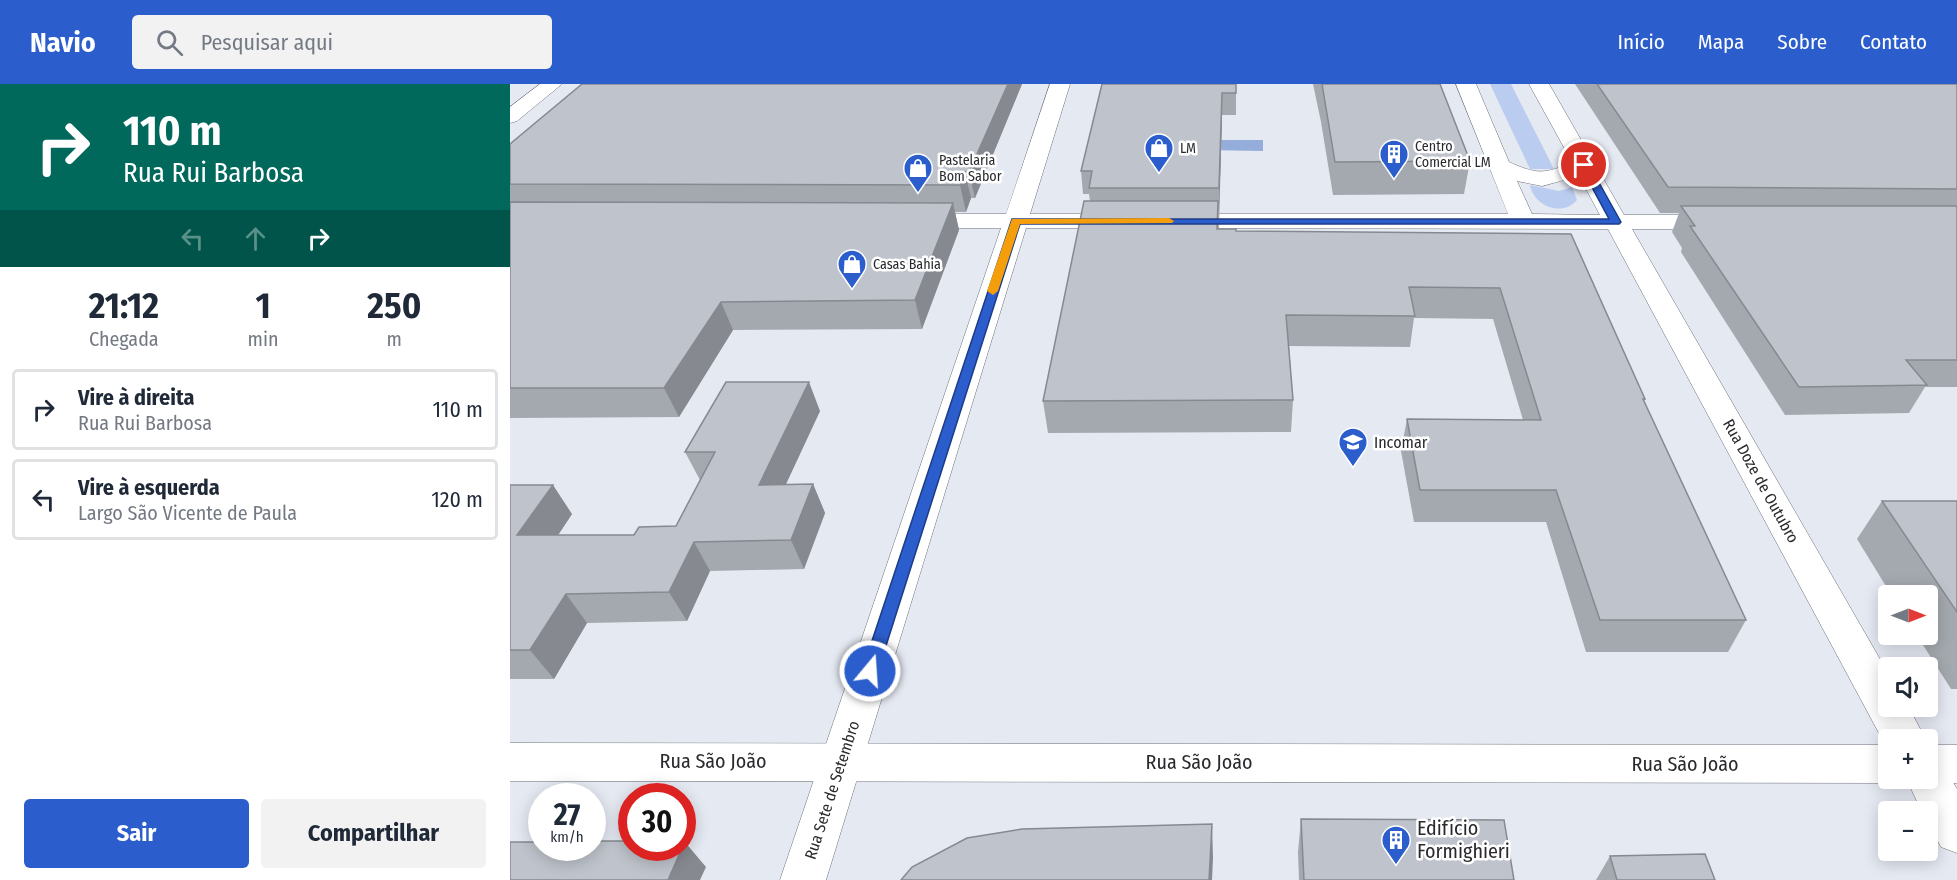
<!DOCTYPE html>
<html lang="pt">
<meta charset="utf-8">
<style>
:root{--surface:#fff;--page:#f2f2f3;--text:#1f2937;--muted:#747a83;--line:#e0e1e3;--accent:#2b5dcc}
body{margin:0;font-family:"Fira Sans Condensed",sans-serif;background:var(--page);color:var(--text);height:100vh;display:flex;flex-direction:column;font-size:22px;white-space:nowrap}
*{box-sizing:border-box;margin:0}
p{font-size:20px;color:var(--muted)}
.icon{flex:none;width:33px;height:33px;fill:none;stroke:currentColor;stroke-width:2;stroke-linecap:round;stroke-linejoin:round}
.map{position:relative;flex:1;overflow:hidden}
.side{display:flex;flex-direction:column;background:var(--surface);width:510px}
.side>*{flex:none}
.hud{background:#00695c;color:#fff;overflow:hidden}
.needle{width:39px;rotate:90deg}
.tools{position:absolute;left:1368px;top:501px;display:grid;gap:12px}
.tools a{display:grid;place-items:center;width:60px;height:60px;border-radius:6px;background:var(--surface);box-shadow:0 3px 15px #0003;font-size:30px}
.speed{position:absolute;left:18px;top:699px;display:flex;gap:12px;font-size:30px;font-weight:700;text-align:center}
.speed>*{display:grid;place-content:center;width:78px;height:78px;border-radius:50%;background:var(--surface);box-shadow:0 3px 15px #0003;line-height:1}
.speed small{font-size:15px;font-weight:400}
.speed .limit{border:9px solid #d22;background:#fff;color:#111}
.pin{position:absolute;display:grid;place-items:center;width:51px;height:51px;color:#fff;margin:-26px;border:3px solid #fff;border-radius:50%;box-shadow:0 2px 6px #0007}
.me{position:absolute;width:66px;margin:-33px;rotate:18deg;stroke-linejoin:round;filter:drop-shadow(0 0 4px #0008)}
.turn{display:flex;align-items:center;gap:21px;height:126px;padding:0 24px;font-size:27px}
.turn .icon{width:78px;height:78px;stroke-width:2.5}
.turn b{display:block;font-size:42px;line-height:51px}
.lanes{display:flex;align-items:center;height:57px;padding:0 24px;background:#0003;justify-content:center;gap:30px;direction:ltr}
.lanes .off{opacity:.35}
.eta{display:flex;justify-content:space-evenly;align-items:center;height:102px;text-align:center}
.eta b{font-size:36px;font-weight:700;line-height:42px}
.action{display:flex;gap:12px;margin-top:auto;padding:12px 24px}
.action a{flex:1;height:69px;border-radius:6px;background:var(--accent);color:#fff;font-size:24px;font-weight:700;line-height:69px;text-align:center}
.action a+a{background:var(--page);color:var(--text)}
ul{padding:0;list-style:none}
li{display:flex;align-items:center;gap:18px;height:81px;margin:0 12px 9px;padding:0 12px;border:3px solid var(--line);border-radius:6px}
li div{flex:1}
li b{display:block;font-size:22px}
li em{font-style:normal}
header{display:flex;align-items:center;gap:36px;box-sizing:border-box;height:84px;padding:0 30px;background:var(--accent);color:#fff}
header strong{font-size:28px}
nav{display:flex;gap:33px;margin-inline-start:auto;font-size:21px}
.search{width:420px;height:54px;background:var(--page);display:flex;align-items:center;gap:15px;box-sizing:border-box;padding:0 21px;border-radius:6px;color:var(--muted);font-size:22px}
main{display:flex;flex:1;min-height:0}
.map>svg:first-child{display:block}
.green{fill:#bacdf0}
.water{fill:#95addb}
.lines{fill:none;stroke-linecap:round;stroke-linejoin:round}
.minor-casing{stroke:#6d7179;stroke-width:1}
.major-casing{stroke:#6d7179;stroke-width:1}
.minor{fill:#fff;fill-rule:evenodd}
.major{fill:#fff;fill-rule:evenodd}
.wall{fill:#a4a9af}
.shaded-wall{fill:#86898f}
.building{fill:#bfc4cc;stroke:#86898f;stroke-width:1.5}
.route{fill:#2b5dcc;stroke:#1c3c85;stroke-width:1.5}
.slow{fill:#f59e0b}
.labels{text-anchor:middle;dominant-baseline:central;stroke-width:5;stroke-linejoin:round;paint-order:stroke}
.far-poi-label{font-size:14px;fill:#292a2d;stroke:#fff;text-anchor:start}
.poi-label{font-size:16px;fill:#292a2d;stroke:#fff;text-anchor:start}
.street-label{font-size:16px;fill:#292a2d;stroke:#fff}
.near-street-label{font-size:20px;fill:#292a2d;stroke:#fff}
.near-poi-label{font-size:20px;fill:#292a2d;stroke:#fff;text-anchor:start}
</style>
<header>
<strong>Navio</strong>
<div class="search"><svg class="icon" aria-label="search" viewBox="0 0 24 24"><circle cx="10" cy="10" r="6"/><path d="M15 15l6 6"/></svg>Pesquisar aqui</div>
<nav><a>Início</a><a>Mapa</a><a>Sobre</a><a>Contato</a></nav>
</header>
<main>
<section class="side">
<div class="hud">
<div class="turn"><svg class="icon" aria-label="right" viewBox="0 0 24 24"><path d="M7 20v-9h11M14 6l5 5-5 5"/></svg><div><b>110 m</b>Rua Rui Barbosa</div></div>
<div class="lanes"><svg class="icon off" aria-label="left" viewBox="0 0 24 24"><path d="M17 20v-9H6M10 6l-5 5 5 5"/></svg><svg class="icon off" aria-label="ahead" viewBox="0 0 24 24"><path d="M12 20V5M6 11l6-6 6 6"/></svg><svg class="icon" aria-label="right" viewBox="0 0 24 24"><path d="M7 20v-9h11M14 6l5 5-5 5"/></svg></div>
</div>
<div class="eta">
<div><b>21:12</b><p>Chegada</p></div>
<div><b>1</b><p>min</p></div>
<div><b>250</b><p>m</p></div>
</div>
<ul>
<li><svg class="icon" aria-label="right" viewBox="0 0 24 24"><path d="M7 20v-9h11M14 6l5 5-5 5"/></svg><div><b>Vire à direita</b><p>Rua Rui Barbosa</p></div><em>110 m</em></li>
<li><svg class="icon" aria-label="left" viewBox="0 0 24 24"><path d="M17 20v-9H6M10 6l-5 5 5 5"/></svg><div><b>Vire à esquerda</b><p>Largo São Vicente de Paula</p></div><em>120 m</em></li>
</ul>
<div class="action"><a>Sair</a><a>Compartilhar</a></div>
</section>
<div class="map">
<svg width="1447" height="796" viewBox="0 0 1447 796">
<rect width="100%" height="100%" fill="#e5e9f2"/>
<path class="green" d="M980,0H1001L1044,85H1020Z
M1020,101L1049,107L1062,103L1067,116C1053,133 1024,123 1020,101Z"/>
<path class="water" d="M697,56H753V67L696,66Z"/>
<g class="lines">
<g class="minor-casing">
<path id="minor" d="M540,0H560L520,130H616L624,132L628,137L624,142L616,144H516L316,796H270L491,144H401L393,142L389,137L393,132L401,130H496Z
M946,0H966L999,78C1025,90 1035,91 1062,78L1019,0H1039L1114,131H1210L1218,133L1222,138L1218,143L1210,145H1122L1378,589V622H1398L1416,656H1378V666L1098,145L665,144L657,142L653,137L657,132L665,130H998ZM1069,92L1090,131L1022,130L1007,97L1032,102Z
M1418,674L1432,680L1447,705V769L1431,763L1418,738V728H1412L1396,694H1418Z"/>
</g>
<g class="major-casing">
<path id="major" d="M30,0H52L7,37L0,39V23Z
M0,659L1378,661V694H1391L1378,699L0,697Z
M1418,661H1447V699H1418L1405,694H1418Z"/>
</g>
<use href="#minor" class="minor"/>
<use href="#major" class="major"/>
</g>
<path class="wall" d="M512,0L465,114H461L456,128H445L449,146L412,245L223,246L169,333L0,334V60Z
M726,0V31H712L709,145L726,147L1061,150L1135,315L1134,318L1236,536L1218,568H1076L1036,438H904L891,367L897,335L1013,336L983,235L904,234L900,263L779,262L783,316L781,348L538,349L533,317L580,117L579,110H573L571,87Z
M803,0H930L960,77L954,110L823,111L811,38Z
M1065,0H1447V303H1415L1399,329L1275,331L1171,168L1172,164L1162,148L1169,129H1150Z
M310,327L276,400H303L315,429L294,485L200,487L177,537L77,539L44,595H0V401L62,430L48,451H124L166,442L190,396L175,368Z
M1372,417H1447V605H1441L1406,550H1418V512H1382L1347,455Z
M791,735L1004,796H789L788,768Z
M1100,772L1205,796H1086Z"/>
<path class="shaded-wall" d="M498,0H512L465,114L459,88Z
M712,9V31L709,128V104Z
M455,88L461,114L456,128L450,101Z
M443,119L449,146L412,245L405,216Z
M211,218L223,246L169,333L154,304Z
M299,298L310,327L262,430L249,401Z
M303,400L315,429L294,485L281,456Z
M43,401L62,430L29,480L7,451Z
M184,458L200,487L177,537L159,508Z
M56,510L77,539L44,595L20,566Z
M702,740L703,774L702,796H699Z
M174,757L196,783L190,796H158L172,764Z"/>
<path class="building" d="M72,0H498L459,88H455L450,101L0,100V60Z
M592,0H726V9H712L709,104H579L582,87H571Z
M812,0H930L960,77L825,78Z
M1087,0H1447V105L1158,103Z
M574,117H708L707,145H726V147L1061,150L1135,315H1133L1236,536H1090L1046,406H910L897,335L1031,336L990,204L899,203L905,232L776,231L783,316L533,317Z
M0,118L443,119L405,216L211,218L154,304H0Z
M1171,122H1447V276H1396L1417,301L1289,303L1180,142H1185Z
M216,298H299L249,401L303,400L281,456L184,458L159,508L56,510L20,566H0V401H43L7,451H124L129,443L166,442L205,368H175Z
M1372,417H1447V528Z
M791,735L994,736L1004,796H794Z
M702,740L699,796H391L402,783L457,754L512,745Z
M82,757H122V764H172L158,796H0V758H32V764H82Z
M1195,770L1205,796H1107L1100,772Z"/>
<path class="route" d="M1071,79L1079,81L1111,138L1109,140H510L368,587L366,592L360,594L355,592L352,587L502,135H1099L1070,81Z"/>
<path class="slow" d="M659,134L664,137L662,139L510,140L488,207L483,211L477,207L502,135Z"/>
<defs>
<g id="shop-pin" transform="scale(1.5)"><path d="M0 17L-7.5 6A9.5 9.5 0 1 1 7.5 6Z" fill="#2b5dcc" stroke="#fff"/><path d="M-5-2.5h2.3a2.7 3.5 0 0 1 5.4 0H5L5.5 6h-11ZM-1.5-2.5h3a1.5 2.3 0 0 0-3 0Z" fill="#fff"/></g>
<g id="building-pin" transform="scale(1.5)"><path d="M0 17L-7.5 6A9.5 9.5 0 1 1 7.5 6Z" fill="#2b5dcc" stroke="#fff"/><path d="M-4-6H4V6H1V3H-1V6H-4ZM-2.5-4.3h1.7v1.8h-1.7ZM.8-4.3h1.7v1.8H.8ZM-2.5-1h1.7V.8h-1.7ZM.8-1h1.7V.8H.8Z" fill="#fff"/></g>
<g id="school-pin" transform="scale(1.5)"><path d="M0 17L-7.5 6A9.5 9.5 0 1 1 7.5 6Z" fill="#2b5dcc" stroke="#fff"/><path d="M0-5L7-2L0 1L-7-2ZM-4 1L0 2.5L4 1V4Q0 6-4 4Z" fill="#fff"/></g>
</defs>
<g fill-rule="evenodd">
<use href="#shop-pin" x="649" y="64"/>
<use href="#building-pin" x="884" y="70"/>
<use href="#shop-pin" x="408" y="84"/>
<use href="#shop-pin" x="342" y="180"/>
<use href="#school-pin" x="843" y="358"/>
<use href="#building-pin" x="886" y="756"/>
</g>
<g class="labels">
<g class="far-poi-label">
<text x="905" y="62">Centro<tspan x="905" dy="16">Comercial LM</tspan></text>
<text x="670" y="64">LM</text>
<text x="429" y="76">Pastelaria<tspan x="429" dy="16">Bom Sabor</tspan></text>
<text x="363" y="180">Casas Bahia</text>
</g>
<g class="poi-label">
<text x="864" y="358">Incomar</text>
</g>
<g class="street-label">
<text transform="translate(1251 397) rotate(61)">Rua Doze de Outubro</text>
<text transform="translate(322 706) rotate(-72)">Rua Sete de Setembro</text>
</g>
<g class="near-street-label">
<text x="203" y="677">Rua São João</text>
<text x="689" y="678">Rua São João</text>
<text x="1175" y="680">Rua São João</text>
</g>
<g class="near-poi-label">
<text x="907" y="744">Edifício<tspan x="907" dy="23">Formighieri</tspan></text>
</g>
</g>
</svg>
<div class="tools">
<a><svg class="needle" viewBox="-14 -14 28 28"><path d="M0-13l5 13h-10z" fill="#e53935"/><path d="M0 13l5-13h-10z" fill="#747a83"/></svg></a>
<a><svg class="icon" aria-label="sound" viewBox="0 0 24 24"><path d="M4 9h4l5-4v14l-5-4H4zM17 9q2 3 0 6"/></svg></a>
<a>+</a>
<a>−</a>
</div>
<div class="speed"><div>27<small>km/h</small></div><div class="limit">30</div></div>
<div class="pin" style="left:1074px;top:81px;background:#d93025"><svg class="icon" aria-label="arrive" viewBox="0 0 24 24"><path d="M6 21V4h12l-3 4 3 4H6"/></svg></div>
<svg class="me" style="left:360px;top:587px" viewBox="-20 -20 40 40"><circle r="17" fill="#2b5dcc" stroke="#fff" stroke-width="3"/><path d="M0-11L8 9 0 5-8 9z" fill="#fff"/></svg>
</div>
</main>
